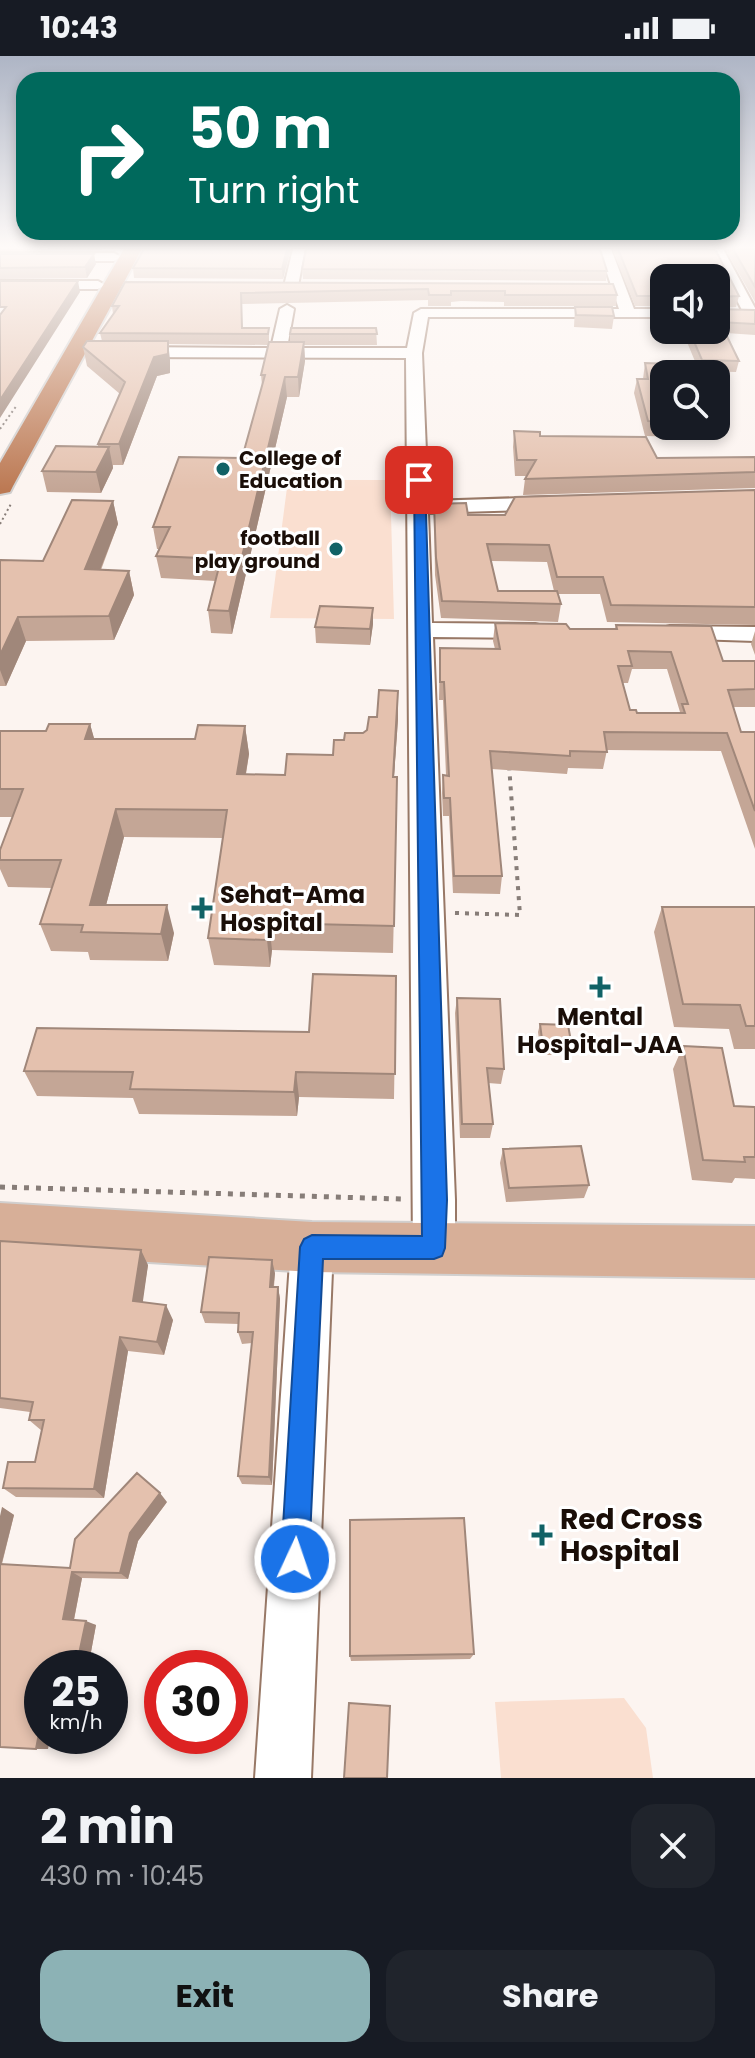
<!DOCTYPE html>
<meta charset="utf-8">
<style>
:root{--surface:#171b24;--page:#20242c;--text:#f1f3f6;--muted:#9ea1a6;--accent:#8cb2b5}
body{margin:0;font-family:Poppins,sans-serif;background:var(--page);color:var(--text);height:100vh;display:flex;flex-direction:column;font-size:30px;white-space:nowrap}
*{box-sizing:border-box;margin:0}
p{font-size:26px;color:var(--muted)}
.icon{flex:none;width:44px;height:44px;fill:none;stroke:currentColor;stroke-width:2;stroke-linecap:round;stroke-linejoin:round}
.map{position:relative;height:1722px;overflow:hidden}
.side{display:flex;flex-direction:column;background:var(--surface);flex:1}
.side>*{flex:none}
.guide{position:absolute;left:16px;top:16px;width:724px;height:168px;border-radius:24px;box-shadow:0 4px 12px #0003;background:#00695c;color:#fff;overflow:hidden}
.controls{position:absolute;left:650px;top:208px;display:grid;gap:16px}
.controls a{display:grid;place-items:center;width:80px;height:80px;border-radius:16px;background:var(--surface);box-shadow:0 4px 12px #0003;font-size:40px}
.speed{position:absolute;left:24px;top:1594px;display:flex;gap:16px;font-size:40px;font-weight:700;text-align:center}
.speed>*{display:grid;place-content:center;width:104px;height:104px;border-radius:50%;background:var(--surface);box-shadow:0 4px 12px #0003;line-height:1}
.speed small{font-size:20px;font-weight:400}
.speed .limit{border:12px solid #d22;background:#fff;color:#111}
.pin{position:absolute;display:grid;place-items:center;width:68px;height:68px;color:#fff;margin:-34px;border-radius:16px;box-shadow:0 4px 12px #0006}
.me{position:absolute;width:88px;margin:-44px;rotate:3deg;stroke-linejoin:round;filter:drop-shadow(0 0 6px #0008)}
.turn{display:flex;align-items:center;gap:28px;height:168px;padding:0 40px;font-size:36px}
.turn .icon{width:104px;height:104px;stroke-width:2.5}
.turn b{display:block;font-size:56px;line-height:68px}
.round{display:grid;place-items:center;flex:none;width:84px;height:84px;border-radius:24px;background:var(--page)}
.head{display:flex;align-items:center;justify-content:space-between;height:136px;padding:0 40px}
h1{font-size:48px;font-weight:700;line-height:60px}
.button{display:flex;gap:16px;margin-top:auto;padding:16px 40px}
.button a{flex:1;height:92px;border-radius:24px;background:var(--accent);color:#111;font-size:32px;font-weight:700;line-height:92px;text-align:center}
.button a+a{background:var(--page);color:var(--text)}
.status{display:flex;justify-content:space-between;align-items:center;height:56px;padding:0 40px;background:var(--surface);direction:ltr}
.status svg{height:22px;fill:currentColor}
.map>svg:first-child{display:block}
.green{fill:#fadfd0}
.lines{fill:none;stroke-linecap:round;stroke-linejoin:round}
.minor-casing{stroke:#987866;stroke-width:4}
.major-casing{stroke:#d1cfce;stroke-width:4}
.highway-casing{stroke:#d1cfce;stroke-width:4}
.path-far2{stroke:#877d78;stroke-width:2;stroke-dasharray:2 3;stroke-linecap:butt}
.path-far1{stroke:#877d78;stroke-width:4;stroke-dasharray:4 6;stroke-linecap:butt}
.path{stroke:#877d78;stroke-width:5;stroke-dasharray:5 7;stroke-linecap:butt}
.minor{fill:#fff;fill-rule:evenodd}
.major{fill:#d7af98;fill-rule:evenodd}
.highway{fill:#bc7953;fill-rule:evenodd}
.wall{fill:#c4a696;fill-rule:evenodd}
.shaded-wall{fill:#a0877a}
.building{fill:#e4c1ae;stroke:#a0877a;stroke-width:2;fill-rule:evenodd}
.route{fill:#1a73e8;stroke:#114b97;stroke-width:2}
.poi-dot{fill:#116266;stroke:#fff;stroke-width:3}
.labels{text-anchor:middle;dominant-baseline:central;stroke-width:6;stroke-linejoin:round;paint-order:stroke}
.far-poi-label{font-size:20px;font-weight:bold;fill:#1a0e08;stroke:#fff;text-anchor:start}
.poi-label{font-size:24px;font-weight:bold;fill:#1a0e08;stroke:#fff;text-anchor:start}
.near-poi-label{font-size:28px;font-weight:bold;fill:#1a0e08;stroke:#fff;text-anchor:start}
</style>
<div class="status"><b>10:43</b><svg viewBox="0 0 49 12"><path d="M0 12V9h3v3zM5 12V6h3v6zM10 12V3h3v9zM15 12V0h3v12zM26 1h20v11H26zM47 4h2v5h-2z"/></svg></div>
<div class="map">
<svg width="755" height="1722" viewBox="0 0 755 1722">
<rect width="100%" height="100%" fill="#fcf4f0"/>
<path class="green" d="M288,424H390L394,563L270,562Z
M624,1642L646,1672L653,1722H501L495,1646Z"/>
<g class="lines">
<g class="minor-casing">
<path id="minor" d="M293,193H305L298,230L291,234L284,230Z
M599,193H611L634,253H664V261H428L422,297L428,445L553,441L563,447L553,453L428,457L432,567L535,568L543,570L547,575L543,580L535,582L433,581L455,1144V1192L449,1206L434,1212L419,1206L413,1192L406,302L126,301L118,296L126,291L271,292L280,253L287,249L294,253L287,292H407L414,257L421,253H619Z
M711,193H723L755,252V261L744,258Z
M0,197H114L121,201L114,205H0Z
M0,225H98L105,229L98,233H0Z
M670,570L755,571V585L662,582L658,577L662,572Z
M312,1171L327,1177L333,1191L311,1722H255L291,1191L297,1177Z"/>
</g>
<g class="major-casing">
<path id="major" d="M0,1147L312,1166L755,1170V1222L312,1216L0,1197Z"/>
</g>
<g class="highway-casing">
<path id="highway" d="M124,193H142L13,430L10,436L0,438V407Z"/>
</g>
<path class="path-far2" d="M0,373L17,349
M0,468L12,446"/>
<path class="path-far1" d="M455,857L520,859L509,709"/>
<path class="path" d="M0,1131L401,1143"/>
<use href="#minor" class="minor"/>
<use href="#major" class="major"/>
<use href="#highway" class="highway"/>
</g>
<path class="wall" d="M0,193H103L102,194L0,195Z
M144,193H291L283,223L134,222L133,212Z
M612,193H715L739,240L736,251L716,252V253L755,254V279L726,277L739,305L736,316L699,315L682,274H716L664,222V250H635Z
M725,193H755V246Z
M0,198L96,208L87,222L0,223Z
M302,213L607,215L606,225L303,223Z
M125,226L613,228L617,239L616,250H504V246L461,245L451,246V250H428V244L242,248V272H269V286H290V278L376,272L377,289H304L305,305L299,341H287L232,578L211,577L208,554L216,525L161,522L156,500L160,493H157L153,471L242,402L262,329L261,319L268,289L168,288L170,317L157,320L123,409H113V412L101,437L47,436L42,415L98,391V388L120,338L87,310L83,291L102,285L100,277L113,258L112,250Z
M575,251L614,260L612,273L574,271Z
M645,307L664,318V370H686L683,381L645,380L634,337L637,323H643Z
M514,375L657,402L755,401V432L523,439L525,423L527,420H515L513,391Z
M755,434V569L607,566L600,538H558L561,548L558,566L441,562L435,519L434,448L468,459H505ZM491,505L547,506L554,535H498Z
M113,445L118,468L101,514L129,515L134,539L114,584L26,585L6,630H0V504L43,505Z
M495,567L570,573H615L616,569L723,605H755V651H733L741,676H755V793L721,695L607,694L603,713L568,712L567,718L492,713L502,820L500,838L453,837L449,760H443L442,737L443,719H446L443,644H439L440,592L495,593L493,585ZM632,613H667L680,656L679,657H637L630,654L623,627H628Z
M373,568L370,589L316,587L315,571Z
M755,575V599L751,588Z
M398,663L394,721H397L393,897L272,894L270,911L214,909L208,882L223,782L124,781L106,849L174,877L168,905L90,904L88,896L51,895L40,868L52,832L8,831L0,813V794L12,761H0V675H46L90,668L94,683H195L245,670L249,698L246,718L285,719L333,699L344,684Z
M662,851H755V993H734L729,973L674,971L654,876Z
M396,920L394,1043L299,1041L297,1060L139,1058L133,1042L37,1040L24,1015L309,976Z
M457,942L504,1013L501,1028L488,1027L493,1068L490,1082H460L455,957Z
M540,968L572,991L570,999H541L538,976Z
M683,990L734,1050L755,1051V1123L735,1122L732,1127L692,1124L673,1013Z
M503,1093L589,1129L584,1142L506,1146L500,1107Z
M0,1185L148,1209L142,1246L173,1264L164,1299L128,1295L104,1442L16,1441L3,1432L35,1406L42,1375L29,1364L30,1356L0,1352Z
M275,1217L274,1231H278L280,1243L272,1429L242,1428L238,1420L252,1287L242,1288L238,1276L239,1268L205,1267L201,1256Z
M167,1446L138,1485L128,1523L82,1522L74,1564L96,1569L88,1612H42L48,1693L0,1691L2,1451L14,1459L2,1508L70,1512Z
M474,1598L470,1603L351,1605L350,1600Z"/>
<path class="shaded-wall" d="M287,193H291L283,223L282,213Z
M94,198L96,208L87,222L85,211Z
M78,225L80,236L0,362V344Z
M168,285L170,304V317L157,320L123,409L119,388L154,301Z
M304,286L305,305L299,341L298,321Z
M285,321L287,341L232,578L229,555Z
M109,391L113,412L101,437L96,416Z
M113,445L118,468L91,537L85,513Z
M129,515L134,539L114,584L109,560Z
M373,552V568L370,589V573Z
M18,561L26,585L6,630L0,614V599Z
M398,635V663L392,749L393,721Z
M90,668L98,696L85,683Z
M245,670L249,698L241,746L237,718Z
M116,753L124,781L99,876L90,849Z
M167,849L174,877L168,905L161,878Z
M269,867L272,894L270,911L267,884Z
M296,1016L299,1041L297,1060L294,1036Z
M141,1194L148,1209L141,1259L133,1245Z
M272,1204L275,1217L272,1243L270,1231Z
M278,1231L280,1243L272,1429L269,1421Z
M166,1249L173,1264L164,1299L157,1286Z
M120,1281L128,1295L104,1442L94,1433Z
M160,1437L167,1446L138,1485L128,1523L120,1517L130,1477Z
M2,1451L14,1459L0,1514V1460Z
M72,1516L82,1522L73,1568L63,1563Z
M86,1565L96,1569L88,1612H76Z
M42,1662V1680H51L48,1693H36Z"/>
<path class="building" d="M144,193H287L282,213L133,212Z
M306,193H600L607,215L302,213Z
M618,193H715L739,240L716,241V253L755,254V268L720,266L739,305L702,304L689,274H716V222H664V240H637Z
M733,193H755V231Z
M0,198H94L85,211L0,212Z
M0,225H78L0,344V259L6,251H0Z
M125,226L613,228L617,239H505V235H451V239H429L428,233L241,237L242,272H269L268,278L100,277L119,250H112Z
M575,251H612L614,260L576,259Z
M291,272H376L377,278H290Z
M87,285H168V298L154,301L119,388H98L125,326L83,291Z
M269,286H304L298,321H285L229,555L208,554L221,503L156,500L170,471H153L179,401L242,402L265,319H261Z
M645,307L671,308L674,318H664V366L648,365L637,323H648Z
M514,375L540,376V380L646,381L657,402L755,401V416L525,423L536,404H517Z
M56,390L109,391L96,416L42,415Z
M755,434V551L611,549L603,521H557L549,489L487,488L498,535H557L561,548L442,545L436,502L434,448L466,447L468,459H505L515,441Z
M72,444L113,445L85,513L129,515L109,560L18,561L0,599V504L43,505Z
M320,550L373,552L370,573L315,571Z
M495,567L566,568L570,573H617L616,569L711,570L723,605H755V633L728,634L741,676H755V755L727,677L604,676L607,696L570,695V700L490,695L502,820H454L450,742H444L443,719L449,720L444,626H440V592L500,593ZM628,595L671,596L688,648H682L685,657H637L636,654H630L618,610H632Z
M379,634L398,635L393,721H397L394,870L269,867L267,884L208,882L227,754L116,753L90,849H167L161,878L81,876L83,869L40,868L61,804H0V794L23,733H0V675H46L49,668H90L85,683H195L198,669L245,670L237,718L285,719L287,698L333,699L334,684H344L345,677H363L367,674L369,661H377Z
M662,851H755V970H746L740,949L683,948Z
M313,918L396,920L395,1018L296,1016L294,1036L130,1033L133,1016L24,1015L37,972L309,976Z
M457,942L500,943L504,1013L487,1012L493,1068H462Z
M540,968L568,969L572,991H543Z
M683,990L722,992L734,1050L755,1051V1101H744L745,1106L703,1104Z
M581,1090L589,1129L509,1132L503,1093Z
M0,1185L141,1194L133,1245L166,1249L157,1286L120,1281L94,1433L3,1432L8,1406H35L44,1364H29L33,1346L0,1342Z
M209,1201L272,1204L270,1231H278L269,1421L238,1420L253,1276H238L239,1257L201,1256Z
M137,1417L160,1437L130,1477L120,1517L72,1516L63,1563L86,1565L76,1612H42V1662L36,1693L0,1691V1508L70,1512L75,1483Z
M464,1462L474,1598L350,1600V1464Z
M349,1647L390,1650L387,1722H344Z"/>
<linearGradient id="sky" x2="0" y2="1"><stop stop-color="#aeb5c5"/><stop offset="0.44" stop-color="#fefaf8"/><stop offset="1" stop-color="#fefaf8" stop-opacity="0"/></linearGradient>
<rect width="755" height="434" fill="url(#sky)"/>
<path class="route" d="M419,420L425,424L447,1144L445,1192L442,1200L434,1203H323L309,1503L305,1514L295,1518L285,1514L281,1503L300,1191L304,1183L312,1179L422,1180L414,424Z"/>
<g class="poi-dot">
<circle cx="223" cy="413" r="8"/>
<circle cx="336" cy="493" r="8"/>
<path d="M198 840h8v8h8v8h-8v8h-8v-8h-8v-8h8z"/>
<path d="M596 919h8v8h8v8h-8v8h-8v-8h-8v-8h8z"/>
<path d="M538 1467h8v8h8v8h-8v8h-8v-8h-8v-8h8z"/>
</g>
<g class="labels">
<g class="far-poi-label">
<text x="239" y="402">College of<tspan x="239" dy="23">Education</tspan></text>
<text x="320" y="482" text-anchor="end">football<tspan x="320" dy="23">play ground</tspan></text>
</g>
<g class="poi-label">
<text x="220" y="838">Sehat-Ama<tspan x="220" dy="28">Hospital</tspan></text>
<text x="600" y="960" text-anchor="middle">Mental<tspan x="600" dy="28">Hospital-JAA</tspan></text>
</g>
<g class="near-poi-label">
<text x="560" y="1463">Red Cross<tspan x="560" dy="32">Hospital</tspan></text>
</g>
</g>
</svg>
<div class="controls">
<a><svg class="icon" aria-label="sound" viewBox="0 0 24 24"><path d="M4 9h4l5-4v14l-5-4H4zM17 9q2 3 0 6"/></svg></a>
<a><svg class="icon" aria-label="search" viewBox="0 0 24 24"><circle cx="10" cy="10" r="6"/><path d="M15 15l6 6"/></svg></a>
</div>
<div class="speed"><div>25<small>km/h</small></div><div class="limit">30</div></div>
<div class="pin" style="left:419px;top:424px;background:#d93025"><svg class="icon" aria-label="arrive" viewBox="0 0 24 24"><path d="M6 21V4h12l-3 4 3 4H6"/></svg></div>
<svg class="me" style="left:295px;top:1503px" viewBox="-20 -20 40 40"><circle r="17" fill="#1a73e8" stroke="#fff" stroke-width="3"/><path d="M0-11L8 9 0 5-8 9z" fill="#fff"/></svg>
<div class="guide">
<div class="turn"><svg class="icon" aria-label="right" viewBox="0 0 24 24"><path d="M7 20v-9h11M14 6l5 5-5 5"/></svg><div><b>50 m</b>Turn right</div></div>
</div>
</div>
<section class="side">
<div class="head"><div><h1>2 min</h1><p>430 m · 10:45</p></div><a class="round"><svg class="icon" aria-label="close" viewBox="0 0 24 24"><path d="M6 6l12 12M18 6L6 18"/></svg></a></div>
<div class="button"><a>Exit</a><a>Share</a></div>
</section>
